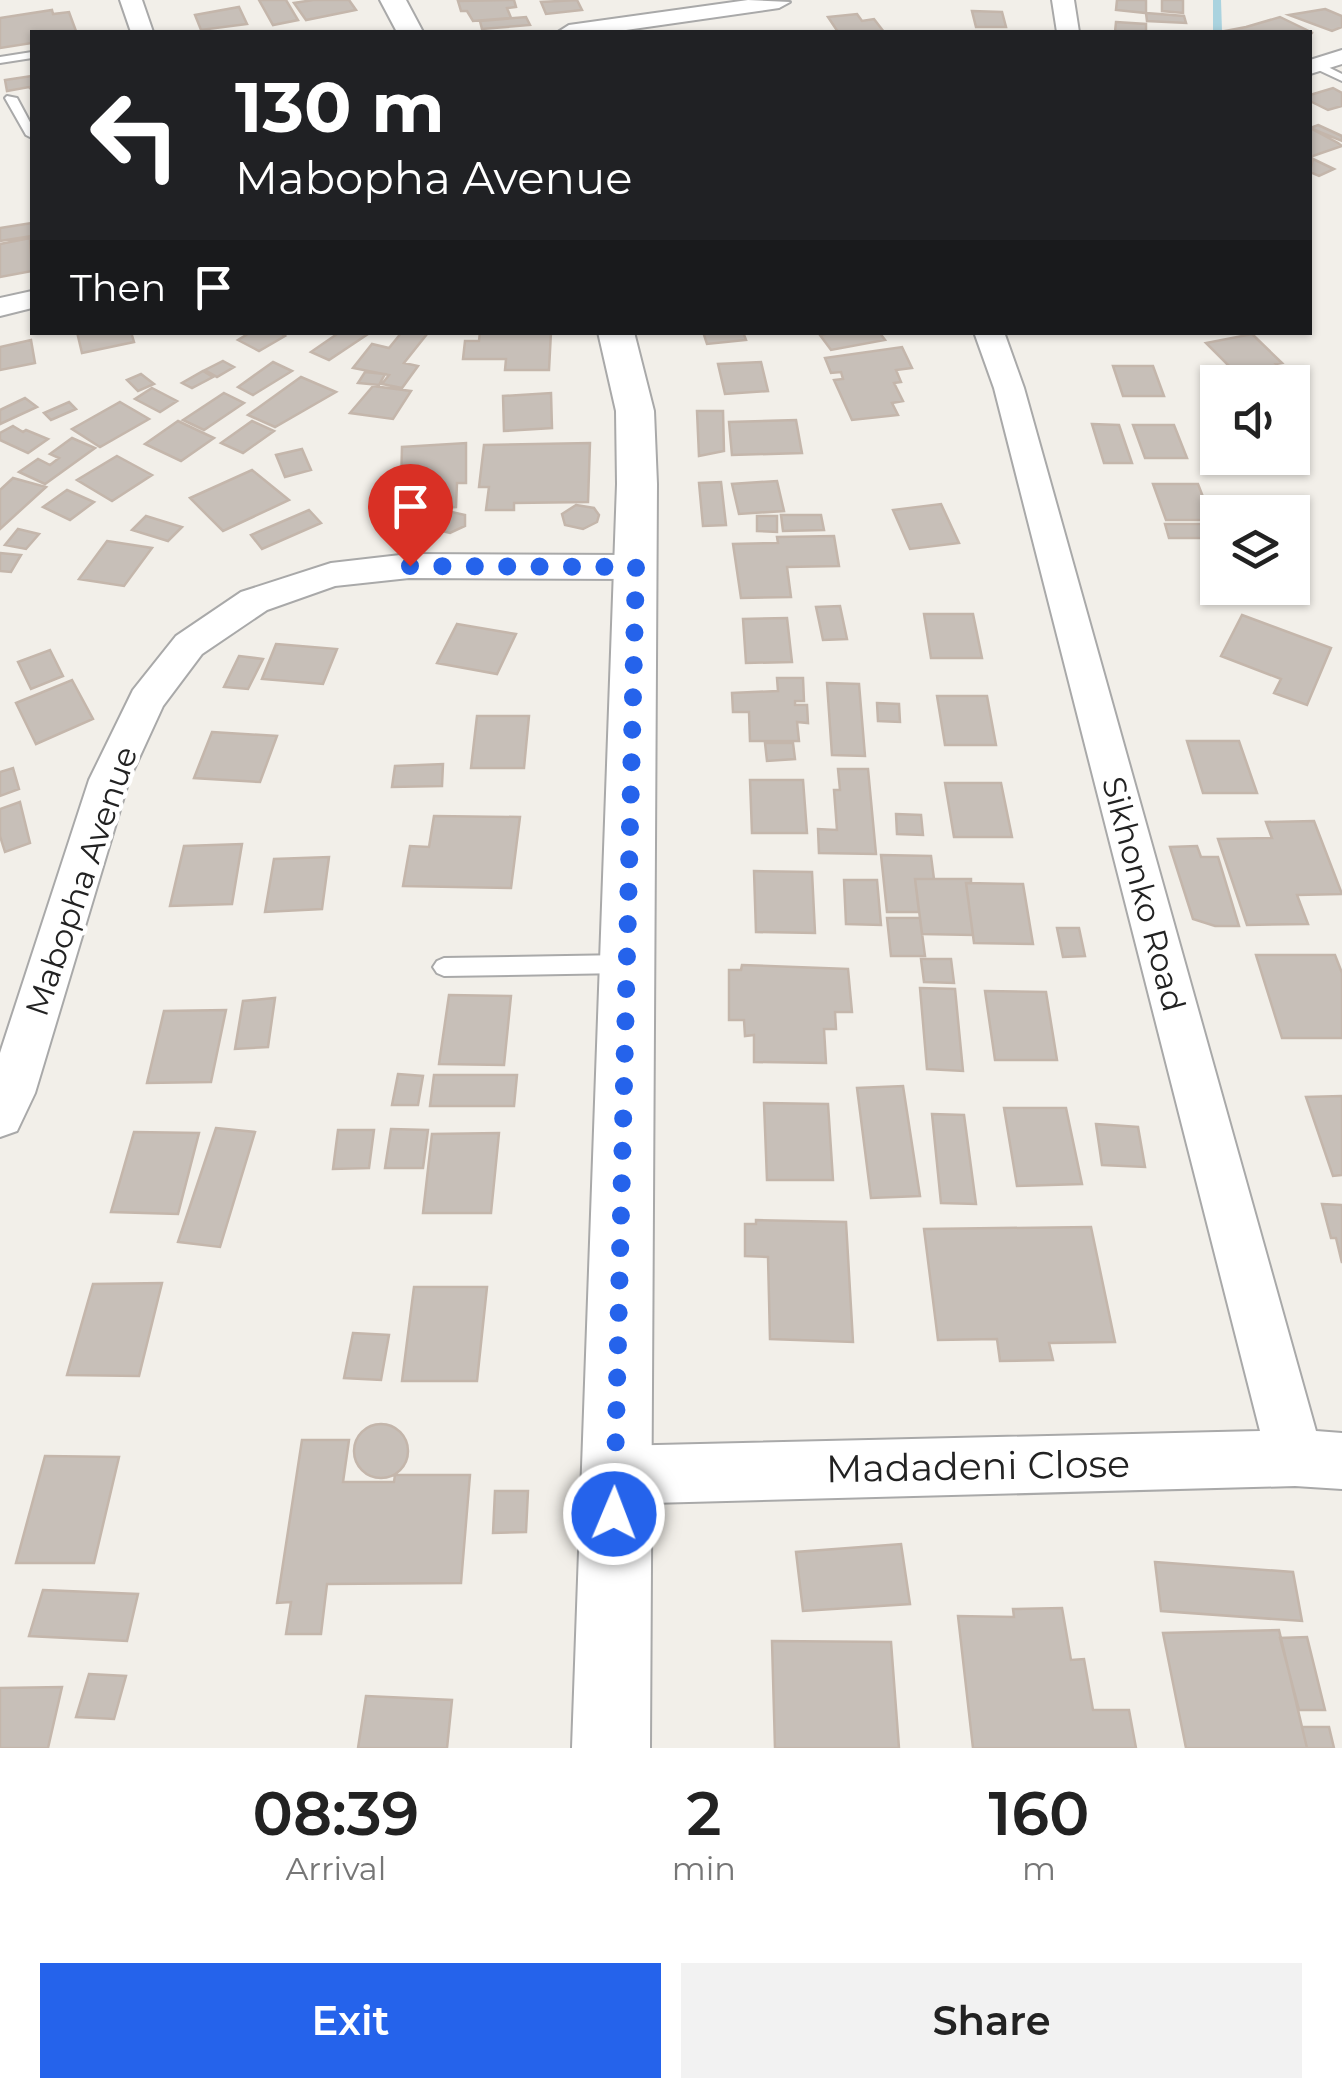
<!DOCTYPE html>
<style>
:root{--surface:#fff;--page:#f2f2f2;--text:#222;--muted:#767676;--accent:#2563eb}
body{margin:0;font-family:Montserrat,sans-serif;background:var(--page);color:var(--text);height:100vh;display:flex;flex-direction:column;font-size:38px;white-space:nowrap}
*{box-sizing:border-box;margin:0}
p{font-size:32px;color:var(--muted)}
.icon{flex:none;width:55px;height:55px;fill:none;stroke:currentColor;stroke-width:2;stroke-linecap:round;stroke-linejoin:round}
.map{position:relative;height:1748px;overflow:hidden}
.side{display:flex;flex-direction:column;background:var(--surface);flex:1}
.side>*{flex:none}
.banner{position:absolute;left:30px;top:30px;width:1282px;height:305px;border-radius:0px;box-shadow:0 2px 8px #0004;background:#202124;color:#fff;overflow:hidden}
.buttons{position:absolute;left:1200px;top:365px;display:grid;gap:20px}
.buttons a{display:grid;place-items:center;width:110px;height:110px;border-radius:0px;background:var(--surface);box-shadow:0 2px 8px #0004;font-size:50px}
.pin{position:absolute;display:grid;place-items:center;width:85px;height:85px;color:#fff;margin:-102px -42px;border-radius:50% 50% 50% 0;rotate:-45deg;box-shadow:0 0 10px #0007}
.pin .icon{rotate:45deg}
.me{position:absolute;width:110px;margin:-55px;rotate:1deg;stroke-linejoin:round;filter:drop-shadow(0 0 8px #0008)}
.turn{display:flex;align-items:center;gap:35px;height:210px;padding:0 40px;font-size:45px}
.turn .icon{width:130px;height:130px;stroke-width:2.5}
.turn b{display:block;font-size:70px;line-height:85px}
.then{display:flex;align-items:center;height:95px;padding:0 40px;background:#0003;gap:20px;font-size:38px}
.eta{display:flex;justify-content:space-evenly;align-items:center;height:170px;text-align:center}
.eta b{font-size:60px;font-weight:600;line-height:70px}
.action{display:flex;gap:20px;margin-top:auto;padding:20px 40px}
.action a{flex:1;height:115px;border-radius:0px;background:var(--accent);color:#fff;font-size:40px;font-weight:600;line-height:115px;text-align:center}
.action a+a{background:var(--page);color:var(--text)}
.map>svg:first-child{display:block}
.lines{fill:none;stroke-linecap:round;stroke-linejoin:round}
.stream{fill:#aad3df;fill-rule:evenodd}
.building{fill:#c7bfb8;stroke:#c4b6ab;stroke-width:2.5}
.service-casing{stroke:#a9a9a9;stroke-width:4}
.minor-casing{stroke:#a9a9a9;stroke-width:4}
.tertiary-casing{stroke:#a9a9a9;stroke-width:4}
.service{fill:#fff;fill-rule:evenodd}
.minor{fill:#fff;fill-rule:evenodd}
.tertiary{fill:#fff;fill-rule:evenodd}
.route{stroke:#2563eb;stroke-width:18;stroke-dasharray:0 32.4}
.labels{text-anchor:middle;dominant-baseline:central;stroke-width:9;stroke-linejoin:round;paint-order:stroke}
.street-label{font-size:32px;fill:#222;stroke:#fff}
.near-street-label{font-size:38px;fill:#222;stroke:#fff}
</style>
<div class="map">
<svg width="1342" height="1748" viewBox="0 0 1342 1748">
<rect width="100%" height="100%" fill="#f2efe9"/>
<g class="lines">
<path class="stream" d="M1213,0H1221L1222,32H1213Z"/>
</g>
<path class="building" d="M259,0H286L298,20L273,25Z
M313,0H349L356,10L306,20L294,3Z
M514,0L516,7L507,8L511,18L473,21L467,11H461L458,1Z
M577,0L582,10L546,14L541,2Z
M1117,0H1146V13L1116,10Z
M1162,0H1183V13L1162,11Z
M239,7L247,24L201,30L195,15Z
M1325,9L1342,16V27L1332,31L1289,15Z
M52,10L53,14L69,12L76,31L32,32V43L0,48V18Z
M972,11L1002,12L1006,27H976Z
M1146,13L1184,16L1186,23L1147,21Z
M857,14L862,21L874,19L884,32H838L828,17Z
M526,17L530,25L482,29L480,21Z
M1280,17L1313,33L1220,32L1246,27Z
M1116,22L1146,24V32H1115Z
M32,76V90L29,87L7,91L5,80Z
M1333,88L1342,93V106L1328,110L1310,101V95Z
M1318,125L1342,136V141L1310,128Z
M1310,128L1338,143L1342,146L1310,157Z
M1313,159L1334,169L1319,176L1310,172Z
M32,223V236L0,241V228Z
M30,238L32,271L0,277V244Z
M77,332H131L134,342L82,353Z
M251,332H279L285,336L259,351L238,340Z
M340,332H371L329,360L311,352Z
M402,332L427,334L404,363L418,366L402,388L382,384L389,375L353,368L372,344L389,348Z
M480,332H551L549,370H505L506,359H463L465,341H479Z
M703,332H743L746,340L707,344Z
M836,332H879L885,340L831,350L820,335Z
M1252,334L1282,363L1276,364L1290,377L1245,382L1206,343Z
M31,340L35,363L0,370V347Z
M902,347L912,368L896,370L901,382L894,383L903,401L892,403L898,415L852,420L834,380L843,379L841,372L831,373L825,358Z
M223,361L234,367L217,377L205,370Z
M273,362L292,371L253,395L238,387Z
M761,362L768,391L725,394L718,364Z
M1113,366H1153L1164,396H1123Z
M203,371L213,377L192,388L182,383Z
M365,372L385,374L379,385L358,383Z
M141,374L154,384L138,391L127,380Z
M301,377L336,392L275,427L248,415Z
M373,386L411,391L393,419L350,413Z
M152,388L177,401L160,412L135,399Z
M224,393L244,403L204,430L183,420Z
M551,393L552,428L504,431L503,396Z
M25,398L37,407L0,424V410Z
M69,402L76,409L51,420L44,413Z
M120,402L149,419L100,447L72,429Z
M697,411H723L724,451L699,456Z
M796,420L802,453L732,455L729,422Z
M178,421L214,438L181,461L145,444Z
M252,421L274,431L243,453L221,443Z
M1092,424L1119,425L1132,463H1104Z
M1133,425H1174L1187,458H1145Z
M13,426L23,432L26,430L48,439L28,453L0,440V433Z
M72,438L95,448L45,484L19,472L38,459L50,465L59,458L50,454Z
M466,443V483H457L456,507L389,511L390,486H401L402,447Z
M590,443L588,502L514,503V510H486L489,487H479L484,445Z
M302,449L311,470L285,477L276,455Z
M117,456L152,475L112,501L77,480Z
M252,470L289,500L223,531L190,498Z
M13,478L46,487L0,529V490Z
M777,481L784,511L739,514L732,484Z
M721,482L726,525L703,526L699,483Z
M1153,484H1198L1212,520H1166Z
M67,490L94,502L70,520L43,507Z
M941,504L959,543L910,549L893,510Z
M576,505L594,508L599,515L597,522L583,529L565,525L562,514Z
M309,510L321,523L262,549L251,535Z
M447,511L465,515V526L450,533L433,529V517Z
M781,515H821L824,530L783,531Z
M146,516L182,527L168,541L132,530Z
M757,516H777V532L757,531Z
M1165,524H1218V538H1169Z
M18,529L39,534L26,549L5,545Z
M834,536L839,566L787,567L791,597L741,598L733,544L778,543L777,537Z
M107,541L152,548L124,586L79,579Z
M0,553L21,555L11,572L0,571Z
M840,606L847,639L823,640L816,607Z
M924,614H973L982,658H931Z
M1242,615L1331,648L1307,705L1274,693L1281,679L1221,656Z
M787,618L792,662L746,663L743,619Z
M457,624L516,634L497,674L437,663Z
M276,644L337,649L323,684L262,679Z
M50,650L63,676L31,689L18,662Z
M239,656L263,659L248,689L224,687Z
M777,678H803L804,701H795V705H807L808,723L797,722L799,741H750L749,712H733L732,693L778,691Z
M72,680L93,719L36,744L16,703Z
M827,683L859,684L865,756L832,755Z
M937,696H987L996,745H945Z
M877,703L899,704L900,722L878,721Z
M477,716H529L524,768H471Z
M212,732L277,736L260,782L194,778Z
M1187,741H1239L1257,793H1203Z
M765,743H793L795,759L767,761Z
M443,764L442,786L392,787L395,766Z
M13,768L19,789L0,796V772Z
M838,769H868L876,854L819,853L818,829L837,830L834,790H840Z
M750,780H803L807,833H752Z
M945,783H1001L1012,837H954Z
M20,802L30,843L5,852L0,836V809Z
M896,814L921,815L923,835L897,834Z
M434,816L520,817L511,888L403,886L410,846L429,847Z
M1314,821L1342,894L1297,895L1308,924L1247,925L1218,839L1272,838L1266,822Z
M242,844L232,904L170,906L184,846Z
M1197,846L1201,857H1218L1239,926H1215L1193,919L1170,847Z
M881,855L931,856L934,879H915L919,912H887Z
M329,857L322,909L265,912L274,859Z
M754,871L812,872L815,933L756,932Z
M915,879H971V883H966L973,935L922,934Z
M844,880H877L881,925L846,924Z
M966,883L1023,884L1033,944L974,943Z
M887,918H920L925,956H891Z
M1057,928H1079L1085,956L1063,957Z
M1256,955H1335L1342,973V1038H1282Z
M921,959H951L954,983L924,982Z
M742,965L848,969L852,1012H835L836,1029H824L826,1063L754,1062V1035L745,1036L744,1020H729V970H741Z
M920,988L955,989L963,1071L927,1069Z
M985,991L1046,992L1057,1060H995Z
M449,995L511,996L504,1065L439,1064Z
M275,998L268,1047L235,1049L243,1001Z
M226,1010L211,1082L147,1083L164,1011Z
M398,1074L423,1076L418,1105H392Z
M434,1075H517L514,1106H430Z
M903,1086L920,1196L871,1198L857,1088Z
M1342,1096V1175L1333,1176L1306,1097Z
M764,1103L828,1104L833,1180H767Z
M1004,1108H1066L1082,1184L1017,1186Z
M932,1114L964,1115L976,1204L941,1203Z
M1096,1124L1138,1127L1145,1167L1102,1165Z
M216,1128L255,1132L220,1247L178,1242Z
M391,1129L428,1130L423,1168H385Z
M338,1130H374L369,1168L333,1169Z
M134,1132L199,1133L178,1214L111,1212Z
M499,1133L491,1213H423L432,1134Z
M1322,1204L1342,1205V1263L1336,1238H1331Z
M756,1220L846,1222L853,1342L770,1339L768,1257L745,1256V1224H756Z
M1091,1227L1115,1342L1049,1343L1053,1360L1000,1361L997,1339L938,1340L924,1229Z
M162,1283L139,1376L67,1375L93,1284Z
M414,1287H487L477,1381H402Z
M353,1333L389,1335L381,1380L344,1378Z
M354 1451a27 27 0 1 1 54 0a27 27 0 1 1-54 0Z
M302,1440H349L343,1482H394L395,1475H470L461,1583L327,1584L321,1634H286L291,1602L277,1603Z
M45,1456L119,1457L94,1563H16Z
M495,1491H528L526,1532L493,1533Z
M901,1544L910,1604L803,1611L796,1552Z
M1155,1562L1293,1572L1302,1621L1161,1611Z
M43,1590L138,1594L127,1641L29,1636Z
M1062,1608L1071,1660L1084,1659L1093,1710H1129L1136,1748H973L958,1616L1014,1617L1013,1609Z
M1279,1630L1307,1748H1186L1163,1633Z
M1307,1637L1325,1710H1299L1280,1638Z
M772,1641L891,1642L899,1748H775Z
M89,1674L126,1676L114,1719L76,1717Z
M62,1687L48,1748H0V1688Z
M366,1696L452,1700L447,1748H358Z
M1302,1727H1329L1334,1748H1307Z"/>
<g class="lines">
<g class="service-casing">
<path id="service" d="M32,52V58L0,63V57Z
M1312,63H1320L1342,74V81L1312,67Z
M7,96L17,98L32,126V138L26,135L5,98Z
M624,955L631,958L635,964L631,970L624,973L444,976L437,973L433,967L437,961L444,958Z"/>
</g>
<g class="minor-casing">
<path id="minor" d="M120,0H142L153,32H131Z
M748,0L790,2L779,8L612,32H558L569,25Z
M1052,0H1074L1079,32H1057Z
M1342,50V64L1310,74V60Z
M32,291V308L0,316V298Z
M974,332H1004L1024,388L1316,1431L1342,1433V1489L1295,1486L614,1504L594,1495L585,1475L594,1455L614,1446L1260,1431L994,388Z
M409,554L635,555L647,559L653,567L647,575L635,579L409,578L335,586L267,610L202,654L163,706L129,780L35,1093L17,1131L0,1137V1053L89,780L133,690L176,636L241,592L331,563Z"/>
</g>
<g class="tertiary-casing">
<path id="tertiary" d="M380,0H406L423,32H397Z
M598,332H634L654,411L657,484L650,1748H572L617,484L616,411Z"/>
</g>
<use href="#service" class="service"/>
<use href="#minor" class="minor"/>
<use href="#tertiary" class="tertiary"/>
</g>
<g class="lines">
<path class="route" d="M410,566L636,567L614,1514"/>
</g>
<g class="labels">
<g class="street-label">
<text transform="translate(81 881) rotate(-71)">Mabopha Avenue</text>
<text transform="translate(1144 894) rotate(75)">Sikhonko Road</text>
</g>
<g class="near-street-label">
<text transform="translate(978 1466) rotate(-1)">Madadeni Close</text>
</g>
</g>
</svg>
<div class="buttons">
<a><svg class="icon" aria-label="sound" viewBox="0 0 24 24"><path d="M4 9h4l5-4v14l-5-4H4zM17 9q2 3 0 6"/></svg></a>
<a><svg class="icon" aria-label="layers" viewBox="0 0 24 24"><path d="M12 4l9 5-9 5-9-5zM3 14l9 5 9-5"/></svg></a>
</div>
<div class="pin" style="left:410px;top:566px;background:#d93025"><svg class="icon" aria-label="arrive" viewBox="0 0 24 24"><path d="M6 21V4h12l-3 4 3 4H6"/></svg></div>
<svg class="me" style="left:614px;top:1514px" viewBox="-20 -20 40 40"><circle r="17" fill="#2563eb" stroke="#fff" stroke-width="3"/><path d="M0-11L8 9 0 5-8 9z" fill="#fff"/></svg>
<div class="banner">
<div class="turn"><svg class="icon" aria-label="left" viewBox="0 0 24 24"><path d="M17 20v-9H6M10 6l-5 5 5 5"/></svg><div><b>130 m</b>Mabopha Avenue</div></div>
<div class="then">Then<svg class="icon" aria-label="arrive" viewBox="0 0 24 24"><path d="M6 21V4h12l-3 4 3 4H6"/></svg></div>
</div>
</div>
<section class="side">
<div class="eta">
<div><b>08:39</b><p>Arrival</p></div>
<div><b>2</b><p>min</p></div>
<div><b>160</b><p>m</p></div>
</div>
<div class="action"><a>Exit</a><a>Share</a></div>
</section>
